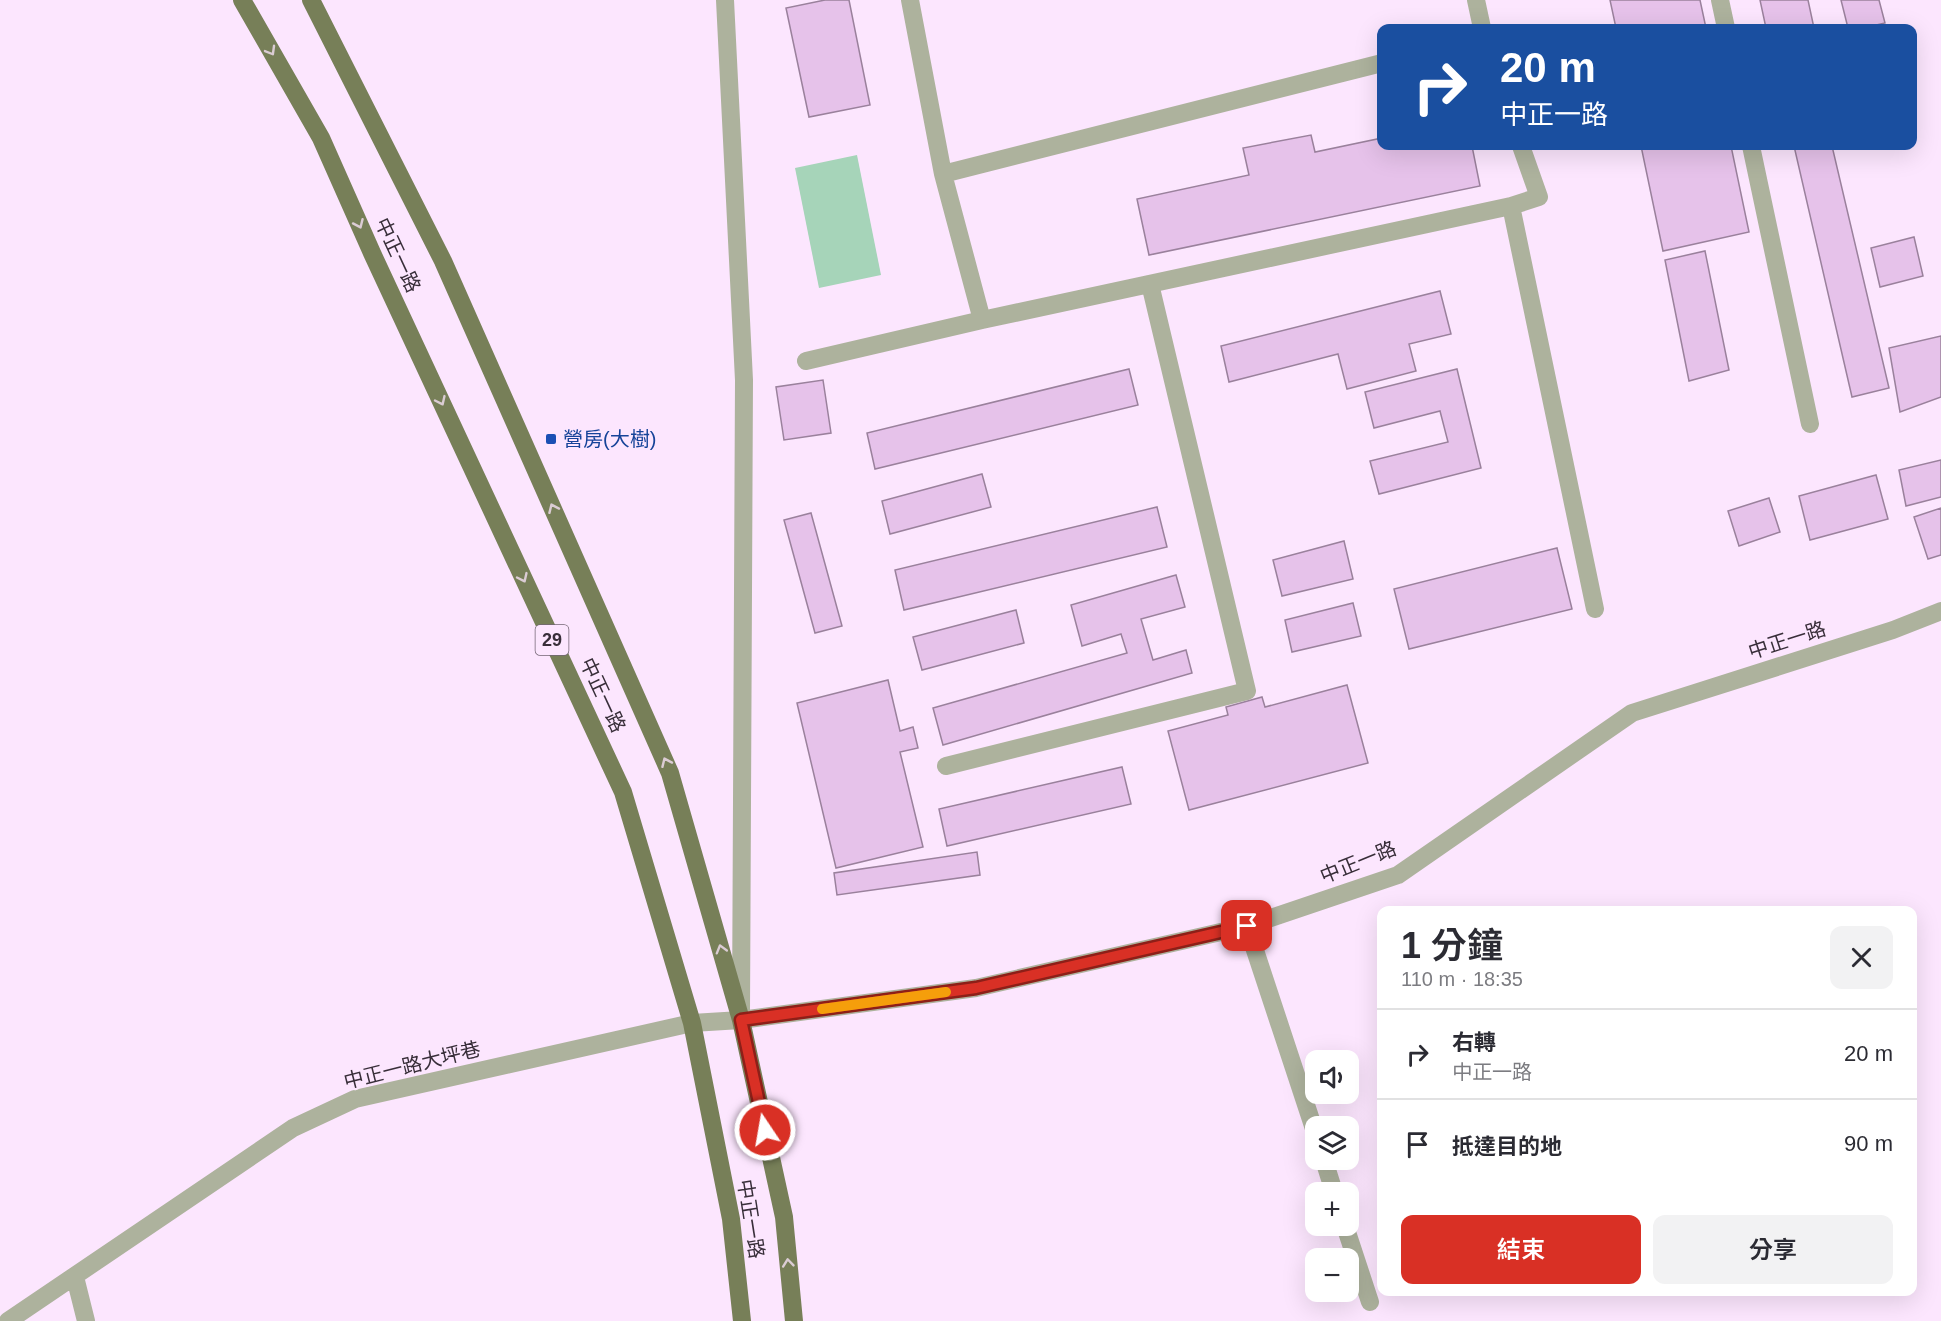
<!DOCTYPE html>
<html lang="zh-TW">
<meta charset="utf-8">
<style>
:root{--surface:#fff;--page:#f2f2f3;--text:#2b2b33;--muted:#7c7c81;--line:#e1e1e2;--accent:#d93025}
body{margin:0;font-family:Helvetica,"Noto Sans TC",sans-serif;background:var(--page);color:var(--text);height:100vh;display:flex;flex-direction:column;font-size:22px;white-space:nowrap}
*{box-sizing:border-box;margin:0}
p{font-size:20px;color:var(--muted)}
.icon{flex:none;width:33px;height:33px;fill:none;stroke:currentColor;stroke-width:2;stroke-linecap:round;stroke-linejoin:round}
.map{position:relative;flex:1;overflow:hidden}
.sheet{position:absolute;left:1377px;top:906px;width:540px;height:390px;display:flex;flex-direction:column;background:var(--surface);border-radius:12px;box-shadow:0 6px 24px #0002}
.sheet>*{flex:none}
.top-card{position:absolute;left:1377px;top:24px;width:540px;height:126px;border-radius:12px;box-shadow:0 6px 24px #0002;background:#1a4fa0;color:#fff;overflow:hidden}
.controls{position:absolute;left:1305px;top:1050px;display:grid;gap:12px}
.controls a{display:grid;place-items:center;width:54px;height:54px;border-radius:12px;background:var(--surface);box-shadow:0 6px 24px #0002;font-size:30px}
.pin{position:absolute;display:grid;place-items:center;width:51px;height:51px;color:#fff;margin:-26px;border-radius:12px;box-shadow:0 3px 9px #0006}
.me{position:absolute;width:66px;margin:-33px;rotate:348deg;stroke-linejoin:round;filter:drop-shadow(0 0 4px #0008)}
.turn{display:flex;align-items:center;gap:21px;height:126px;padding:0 24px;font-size:27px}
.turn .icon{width:78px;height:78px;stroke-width:2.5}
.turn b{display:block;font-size:42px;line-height:51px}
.round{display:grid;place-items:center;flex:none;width:63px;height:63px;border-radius:12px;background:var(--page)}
.overview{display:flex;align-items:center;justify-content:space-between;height:102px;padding:0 24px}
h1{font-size:36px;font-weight:600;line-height:45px}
.button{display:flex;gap:12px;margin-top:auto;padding:12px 24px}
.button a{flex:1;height:69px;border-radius:12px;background:var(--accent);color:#fff;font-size:24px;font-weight:600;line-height:69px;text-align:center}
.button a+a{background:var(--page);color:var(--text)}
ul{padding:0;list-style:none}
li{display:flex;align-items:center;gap:18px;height:90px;padding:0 24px;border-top:2px solid var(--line)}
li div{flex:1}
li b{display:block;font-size:22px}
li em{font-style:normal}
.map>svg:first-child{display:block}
.green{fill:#a6d4b9}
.building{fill:#e6c2ea;stroke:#9a819c;stroke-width:1.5}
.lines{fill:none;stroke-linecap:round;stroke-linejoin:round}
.minor{stroke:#adb29d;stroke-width:18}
.major{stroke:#777f58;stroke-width:18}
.oneway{stroke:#dbccd4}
.route-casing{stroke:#8d1f18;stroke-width:15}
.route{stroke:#d93025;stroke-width:10}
.slow{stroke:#f59e0b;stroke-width:10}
.transit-dot{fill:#1a4fb4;stroke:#fce6fe;stroke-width:2}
.labels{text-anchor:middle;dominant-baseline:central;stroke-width:4.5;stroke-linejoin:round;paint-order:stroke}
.shield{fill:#fce6fe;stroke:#736574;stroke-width:1.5}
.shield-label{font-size:18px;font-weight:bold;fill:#382e39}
.street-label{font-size:20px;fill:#382e39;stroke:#fce6fe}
.transit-label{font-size:20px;fill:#164399;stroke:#fce6fe;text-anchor:start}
</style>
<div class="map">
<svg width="1941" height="1321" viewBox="0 0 1941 1321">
<rect width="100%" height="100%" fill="#fce6fe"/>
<path class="green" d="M857,155L881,275L819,288L795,168Z"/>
<path class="building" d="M825,0H849L870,105L809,117L786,8Z
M1610,0H1700L1706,28H1616Z
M1760,0H1808L1814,28H1766Z
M1841,0H1879L1885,23L1863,28H1848Z
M1311,135L1315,152L1382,138V146H1472L1480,186L1149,255L1137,199L1249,175L1243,148Z
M1641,146H1731L1749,232L1663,251Z
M1794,146H1832L1889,388L1852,397Z
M1914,237L1923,276L1880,287L1871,248Z
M1705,251L1729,370L1689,381L1665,260Z
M1440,291L1451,334L1409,344L1416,371L1347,389L1338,354L1229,382L1221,346Z
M1941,336V397L1900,412L1889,348Z
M1129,369L1138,405L875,469L867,433Z
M1457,369L1481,468L1379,494L1370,461L1448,442L1440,411L1374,428L1365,392Z
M823,380L831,433L784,440L776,387Z
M1941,460V497L1906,506L1899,470Z
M982,474L991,507L890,534L882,501Z
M1876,475L1888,519L1810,540L1799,496Z
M1769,498L1780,532L1739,546L1728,511Z
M1157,507L1167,547L904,610L895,570Z
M1941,508V555L1928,559L1914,517Z
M811,513L842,626L815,633L784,520Z
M1344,541L1353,579L1282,596L1273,560Z
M1557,548L1572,609L1409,649L1394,589Z
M1176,575L1185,607L1141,619L1153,660L1186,650L1192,673L943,745L933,708L1127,653L1121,634L1082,646L1071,605Z
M1353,603L1361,636L1292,652L1285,620Z
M1016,610L1024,643L922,670L913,637Z
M888,680L900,731L913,727L918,748L900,752L923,847L836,868L797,703Z
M1347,685L1368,763L1189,810L1168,731L1228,715L1226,707L1262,697L1265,707Z
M1122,767L1131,804L947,846L939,809Z
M977,852L980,875L837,895L834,873Z"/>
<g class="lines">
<path class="minor" d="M725,0L744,380L741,1012
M910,0L943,174L1382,63
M1476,0L1482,28
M1720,0L1726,28
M1751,146L1810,424
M943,174L982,320L1511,206L1539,197L1521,146
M1511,206L1595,609
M806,361L982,320
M946,766L1247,691L1150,284
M1247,926L1316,1135
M1324,1160L1334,1192
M1345,1226L1370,1302
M75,1277L86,1321
M8,1321L293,1128L355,1099L692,1023L741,1020L976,988L1247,926L1398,875L1632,713L1893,630L1941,611"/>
<path class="major" d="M242,0L321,138L372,253L623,792L692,1023L731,1219L742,1321
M311,0L443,261L670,773L741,1020L784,1217L794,1321"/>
</g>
<defs><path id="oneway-chevron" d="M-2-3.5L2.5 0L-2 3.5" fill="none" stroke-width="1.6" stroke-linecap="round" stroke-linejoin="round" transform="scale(1.5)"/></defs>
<g class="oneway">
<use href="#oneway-chevron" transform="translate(271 51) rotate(60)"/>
<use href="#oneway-chevron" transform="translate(359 224) rotate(66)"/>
<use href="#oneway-chevron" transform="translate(441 401) rotate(65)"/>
<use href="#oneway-chevron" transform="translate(553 508) rotate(-114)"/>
<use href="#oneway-chevron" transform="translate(523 578) rotate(65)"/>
<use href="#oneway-chevron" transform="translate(666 762) rotate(-114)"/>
<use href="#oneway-chevron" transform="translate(721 949) rotate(-106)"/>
<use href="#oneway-chevron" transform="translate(788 1263) rotate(-96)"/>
</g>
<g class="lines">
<g class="route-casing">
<path id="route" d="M765,1130L741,1020L976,988L1247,926"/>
</g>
<use href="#route" class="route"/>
<path class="slow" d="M822,1009L946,992"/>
</g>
<rect class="transit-dot" x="545" y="433" width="12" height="12" rx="3"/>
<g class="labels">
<rect class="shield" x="535.5" y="625" width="33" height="30" rx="4.5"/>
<g class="shield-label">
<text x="552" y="640">29</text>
</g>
<g class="street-label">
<text transform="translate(398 255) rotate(65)">中正一路</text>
<text transform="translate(1787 640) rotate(-18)">中正一路</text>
<text transform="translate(603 695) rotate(65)">中正一路</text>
<text transform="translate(1358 862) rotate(-22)">中正一路</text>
<text transform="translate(412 1065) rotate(-14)">中正一路大坪巷</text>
<text transform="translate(751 1219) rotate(81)">中正一路</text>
</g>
<g class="transit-label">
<text x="563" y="439">營房(大樹)</text>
</g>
</g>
</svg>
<div class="controls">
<a><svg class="icon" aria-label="sound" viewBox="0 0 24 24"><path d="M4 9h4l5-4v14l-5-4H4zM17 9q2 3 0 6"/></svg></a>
<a><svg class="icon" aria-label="layers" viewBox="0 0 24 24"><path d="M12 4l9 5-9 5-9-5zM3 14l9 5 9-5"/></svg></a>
<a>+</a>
<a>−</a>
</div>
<div class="pin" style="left:1247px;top:926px;background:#d93025"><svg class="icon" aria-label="arrive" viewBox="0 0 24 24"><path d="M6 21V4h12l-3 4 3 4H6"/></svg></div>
<svg class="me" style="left:765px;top:1130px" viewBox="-20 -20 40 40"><circle r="17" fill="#d93025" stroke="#fff" stroke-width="3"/><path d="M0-11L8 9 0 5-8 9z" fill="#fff"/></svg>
<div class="top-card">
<div class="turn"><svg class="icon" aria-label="right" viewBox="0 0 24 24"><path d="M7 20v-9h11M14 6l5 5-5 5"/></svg><div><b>20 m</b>中正一路</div></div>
</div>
<section class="sheet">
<div class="overview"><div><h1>1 分鐘</h1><p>110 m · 18:35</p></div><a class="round"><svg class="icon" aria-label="close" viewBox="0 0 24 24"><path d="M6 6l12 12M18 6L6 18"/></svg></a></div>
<ul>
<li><svg class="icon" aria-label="right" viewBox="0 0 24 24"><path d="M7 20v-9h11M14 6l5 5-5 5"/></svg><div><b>右轉</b><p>中正一路</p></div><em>20 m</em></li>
<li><svg class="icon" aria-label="arrive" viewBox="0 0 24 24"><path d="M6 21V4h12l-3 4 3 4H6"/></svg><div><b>抵達目的地</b></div><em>90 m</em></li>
</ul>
<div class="button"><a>結束</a><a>分享</a></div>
</section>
</div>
